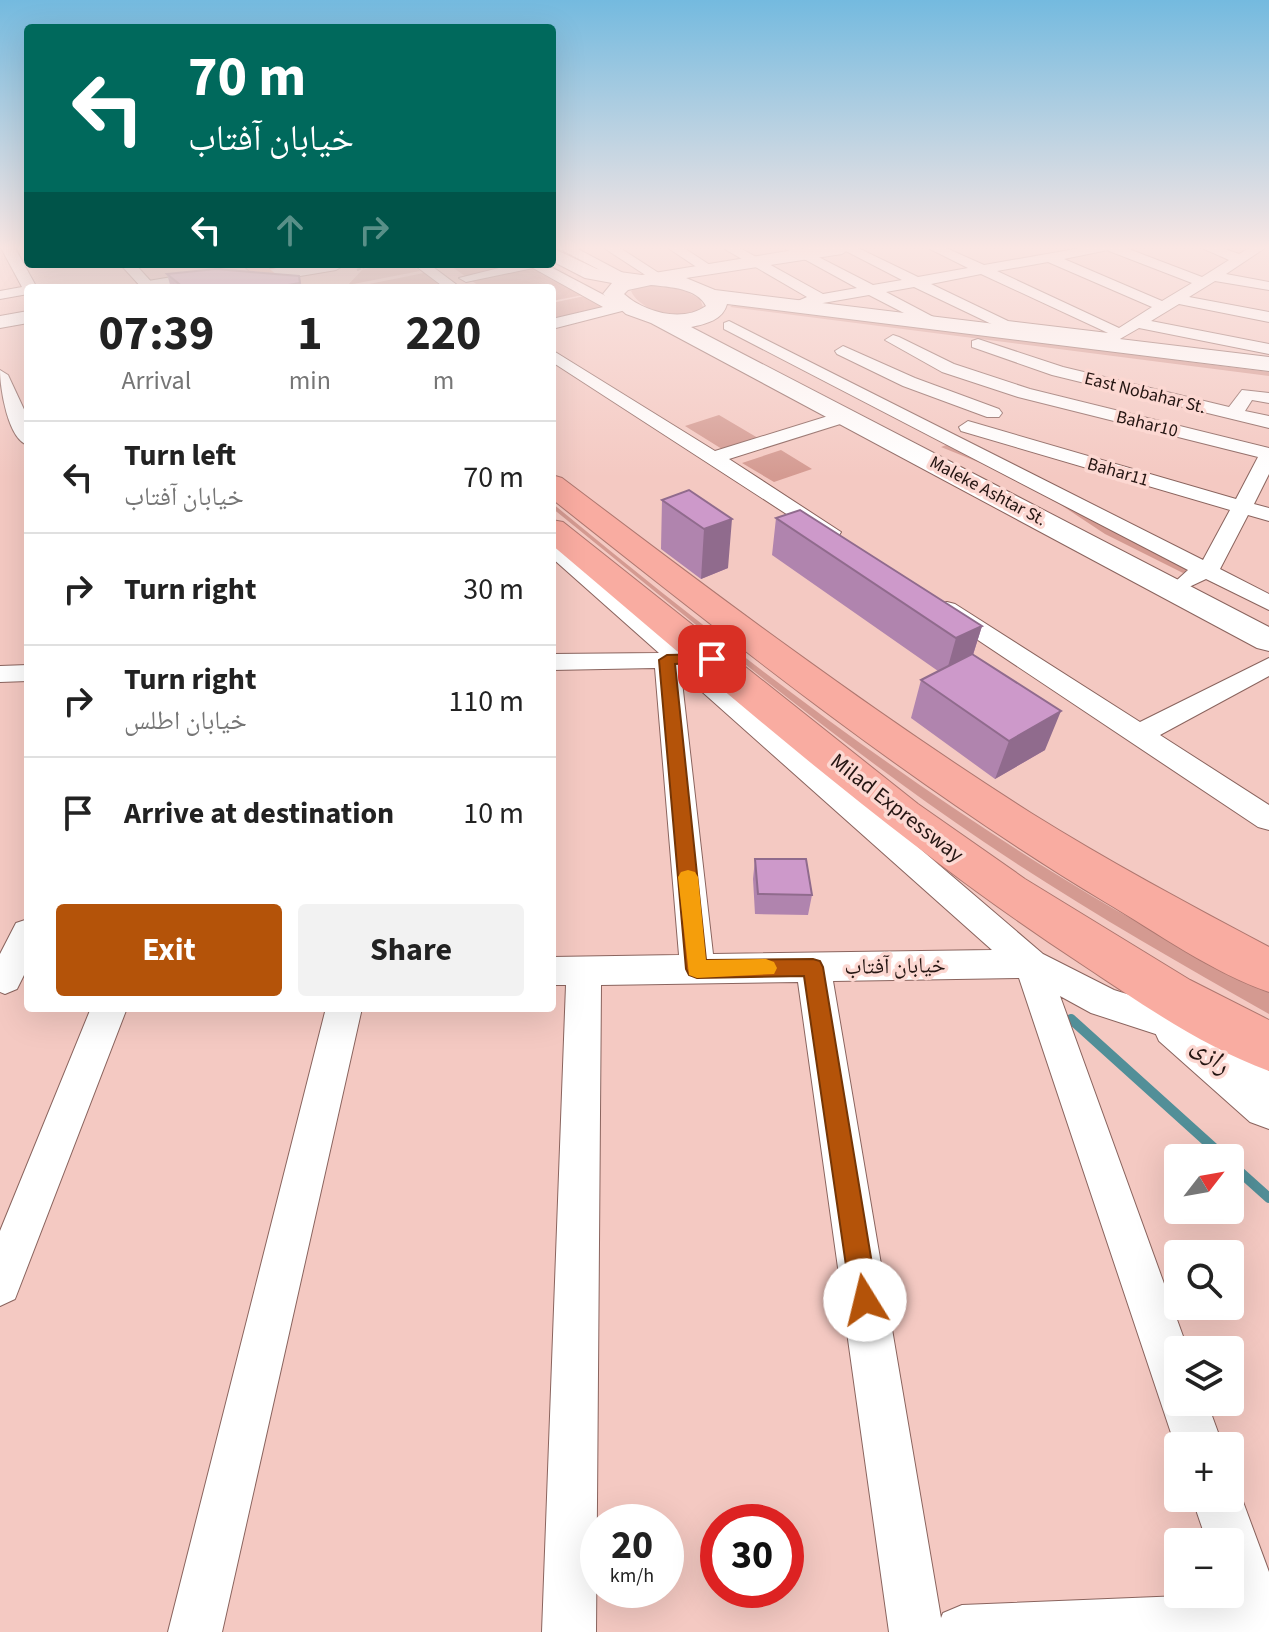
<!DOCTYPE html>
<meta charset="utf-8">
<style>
:root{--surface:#fff;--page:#f2f2f2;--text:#222;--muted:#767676;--line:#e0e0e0;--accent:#b45309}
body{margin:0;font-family:"Source Sans 3","Noto Naskh Arabic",sans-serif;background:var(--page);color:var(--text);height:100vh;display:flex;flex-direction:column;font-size:30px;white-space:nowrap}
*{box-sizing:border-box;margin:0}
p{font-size:26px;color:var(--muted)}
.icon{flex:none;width:44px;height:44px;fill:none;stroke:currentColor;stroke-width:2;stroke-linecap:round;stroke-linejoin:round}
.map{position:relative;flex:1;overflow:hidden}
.panel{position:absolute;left:24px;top:284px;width:532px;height:728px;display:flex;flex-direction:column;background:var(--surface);border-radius:8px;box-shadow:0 8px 32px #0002}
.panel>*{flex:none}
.hud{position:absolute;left:24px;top:24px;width:532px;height:244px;border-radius:8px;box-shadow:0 8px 32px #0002;background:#00695c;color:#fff;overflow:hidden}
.needle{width:52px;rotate:59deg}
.tools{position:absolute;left:1164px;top:1144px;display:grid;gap:16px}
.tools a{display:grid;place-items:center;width:80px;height:80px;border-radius:8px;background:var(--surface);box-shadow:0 8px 32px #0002;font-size:40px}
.speed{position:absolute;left:580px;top:1504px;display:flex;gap:16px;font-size:40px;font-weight:700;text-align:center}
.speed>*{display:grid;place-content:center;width:104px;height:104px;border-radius:50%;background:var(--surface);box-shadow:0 8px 32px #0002;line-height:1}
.speed small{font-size:20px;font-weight:400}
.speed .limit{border:12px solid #d22;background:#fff;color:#111}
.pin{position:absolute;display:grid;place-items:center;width:68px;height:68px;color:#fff;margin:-34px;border-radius:16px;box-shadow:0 4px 12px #0006}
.me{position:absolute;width:88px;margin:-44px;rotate:351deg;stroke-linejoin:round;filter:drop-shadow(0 0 6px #0008)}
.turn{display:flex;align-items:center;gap:28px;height:168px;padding:0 32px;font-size:36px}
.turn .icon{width:104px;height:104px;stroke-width:2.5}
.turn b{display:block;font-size:56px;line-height:68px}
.lanes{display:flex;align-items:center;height:76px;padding:0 32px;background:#0003;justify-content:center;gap:40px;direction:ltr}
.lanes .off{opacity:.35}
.eta{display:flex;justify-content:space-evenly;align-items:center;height:136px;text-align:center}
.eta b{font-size:48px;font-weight:700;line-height:56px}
.button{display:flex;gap:16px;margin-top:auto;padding:16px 32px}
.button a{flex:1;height:92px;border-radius:8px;background:var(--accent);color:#fff;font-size:32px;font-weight:700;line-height:92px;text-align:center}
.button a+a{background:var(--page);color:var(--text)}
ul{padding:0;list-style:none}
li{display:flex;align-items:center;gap:24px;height:112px;padding:0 32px;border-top:2px solid var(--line)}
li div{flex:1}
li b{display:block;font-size:30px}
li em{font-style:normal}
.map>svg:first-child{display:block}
.green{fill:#d49a91}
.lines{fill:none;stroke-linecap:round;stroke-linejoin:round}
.stream{stroke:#528f98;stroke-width:10}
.street-casing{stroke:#8a645e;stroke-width:2}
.secondary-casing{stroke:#8a645e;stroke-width:2}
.highway-casing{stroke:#ae776f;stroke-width:2}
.path{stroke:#977873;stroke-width:2;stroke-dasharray:4 2;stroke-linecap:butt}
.street{fill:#fff;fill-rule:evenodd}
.secondary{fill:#fff;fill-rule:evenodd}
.highway{fill:#f9aca1;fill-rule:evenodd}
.wall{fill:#b084ae}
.shaded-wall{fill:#906b8d}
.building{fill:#cd99ca;stroke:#906b8d;stroke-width:2}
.route{fill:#b45309;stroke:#753606;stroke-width:2}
.slow{fill:#f59e0b}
.labels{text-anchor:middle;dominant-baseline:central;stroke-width:7;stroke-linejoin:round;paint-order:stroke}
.far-street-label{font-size:18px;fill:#241512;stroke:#fcd8d2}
.street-label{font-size:22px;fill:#241512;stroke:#fcd8d2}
.near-street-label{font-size:26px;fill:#241512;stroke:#fcd8d2}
</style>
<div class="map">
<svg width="1269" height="1632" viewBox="0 0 1269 1632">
<rect width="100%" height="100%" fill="#f4c9c2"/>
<path class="green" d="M385,264H410L420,271L348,285L362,270Z
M448,264H532L588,294L552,301V288H536L551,284L529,288H482Z
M424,273L439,285L423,288H349Z
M644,284L676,286L700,299L703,307C686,324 641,313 631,291Z
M589,295L611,307L552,322V303Z
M734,304L1269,372V376L730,307Z
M719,415L758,438L722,449L685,426Z
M949,444L1193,568L1183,573L1105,534L1049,497L983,464L941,447Z
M781,450L812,469L774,482L742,463Z
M552,503C728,649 916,793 1114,909C1165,938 1217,965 1269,993V1014C1172,959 1076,904 984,842C833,740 693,622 552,508Z"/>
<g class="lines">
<path class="stream" d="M1071,1019L1225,1158
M1230,1163L1269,1198"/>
<g class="street-casing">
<path id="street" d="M1,248H15L37,288H28V294L0,299V291L22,287Z
M558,248H576L625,274L613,277Z
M604,248H620L665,277L653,280Z
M668,248H684L716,269L704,272Z
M723,248H740L823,294L857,288L784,248H801L873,285L902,280L840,248H858L918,277L968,268L928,248H946L984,265L1081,248H1126L1202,277L1229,260L1202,248H1222L1239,254L1249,248H1265L1226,274L1269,282V290L1215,281L1189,297L1269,312V322L1179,304L1151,321L1269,344V354L1139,328L1113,343L1004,330L914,287L886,292L941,321V327H931L869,295L800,307L793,303L807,297ZM1108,250L1109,251L1192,283L1162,301L1064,259ZM1048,262L1152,307L1119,328L997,271ZM981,274L1106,332L1108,333L1008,321L931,284Z
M120,264H135L156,287L142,288Z
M413,264H429L461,288H445Z
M515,264H545L619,303L624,302L631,306L622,311L552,329V319L603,307L533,268L466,282L459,278Z
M729,321L1203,560L1230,510L961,431L959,427L968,421L975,423L1236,499L1258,457L1018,397L942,372L885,340L893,335L899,337L954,364L1030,389L1269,448V474L1254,504L1269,508V521L1248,515L1220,569L1269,594V610L1206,579L1189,587L1181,585L1177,580L1188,570L724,329V323Z
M978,339L1063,367L1229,407L1242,390L1269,393V403L1252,400L1245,411L1269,416V428L1052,375L972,347V341Z
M843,346L915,378L999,409L1002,413L999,417H987L903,386L837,354L835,351Z
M552,350L715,451L841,412H853L856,416L853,420L729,459L841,532L838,537H822L552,362Z
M0,370L8,375L28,418V445C8,440 0,388 0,370Z
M552,539L560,541L1043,954L1114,990L1190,1014L1195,1025L1190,1036L1177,1041L1091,1013L1060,996L1188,1350H1178V1402H1207L1223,1446H1178V1454L1019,978L833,981L941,1618L943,1613L962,1605L1230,1594V1542H1207L1192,1498H1230V1478L1235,1480L1269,1572V1632H889L798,982L601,985L596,1632H542L566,985H552V957L679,955L655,668L552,670V654L659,653L552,558ZM681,673L992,950L713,954Z
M947,602L955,604L1140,722L1269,658V676L1160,735L1269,805V830L1258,827L939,614L935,609L939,604Z
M28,665V681L0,682V666Z
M28,919V967L17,989L5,994L0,992V954L16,923Z
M91,1008H127L15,1299L0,1306V1231Z
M326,1008H362L222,1632H168Z"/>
</g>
<g class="secondary-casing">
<path id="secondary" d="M552,248L597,269L642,275L806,248H851L842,254L686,278L715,290L1269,357V371L727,304C723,320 706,324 691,327L1269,627V651L1257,648L651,323L626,314L603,294L612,283L585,278L552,261ZM651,285C670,287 697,288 706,306C682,323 644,312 624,294L628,290Z
M301,264H346L336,270L228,288H132L142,282L220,269L227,271L229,276Z
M28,311V323L0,328V316Z
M1172,975L1189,981L1200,1014L1269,1071V1129L1250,1122L1159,1041C1149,1020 1144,1002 1155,981Z"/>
</g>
<g class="highway-casing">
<path id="highway" d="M242,264H264L292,288H268Z
M552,475L562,478C715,594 869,710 1031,813C1108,861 1188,904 1269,947V992C1213,973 1156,932 1105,902C909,784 730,640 552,499Z
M552,520L563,522L918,804L1025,879L1190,980L1269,1020V1071C1201,1046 1139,1002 1080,963C891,839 724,690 552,545Z"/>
</g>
<path class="path" d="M357,270L372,264"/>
<use href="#street" class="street"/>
<use href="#secondary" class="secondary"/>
<use href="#highway" class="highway"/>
</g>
<path class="wall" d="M167,274L302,288H171Z
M689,490L728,568L701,579L661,549L662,500Z
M776,518L982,626L973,655L1045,750L995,779L911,718L921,680L938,671L772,555Z
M755,859L812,895L808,915L755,914L753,879Z"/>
<path class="shaded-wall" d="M299,276L302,288H270Z
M732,519L728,568L701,579L704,529Z
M982,626L970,664L945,677L956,638Z
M1061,711L1045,750L995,779L1009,741Z"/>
<path class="building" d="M216,269L299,276L300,283L270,288H184L167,274Z
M689,490L732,519L704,529L662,500Z
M800,510L982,626L956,638L776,518Z
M972,654L1061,711L1009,741L921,680Z
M755,859H806L812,895L758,894Z"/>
<linearGradient id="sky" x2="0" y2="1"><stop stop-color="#74badf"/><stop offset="0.52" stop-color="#fae7e4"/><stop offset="1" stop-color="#fae7e4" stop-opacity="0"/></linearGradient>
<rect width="1269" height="477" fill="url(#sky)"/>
<path class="route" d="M712,654L719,659L717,662L675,664L706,960L813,959L820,961L823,967L878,1300L874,1309L865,1313L855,1309L851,1300L804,976L697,978L689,975L686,969L659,660L667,655Z"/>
<path class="slow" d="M688,870L695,872L698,877L706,960L766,959L774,962L777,968L774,974L697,978L689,975L678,877L681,872Z"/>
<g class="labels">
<g class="far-street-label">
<text transform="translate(1145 393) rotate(14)">East Nobahar St.</text>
<text transform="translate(1147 424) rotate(14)">Bahar10</text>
<text transform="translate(1118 472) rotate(16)">Bahar11</text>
<text transform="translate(988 491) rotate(28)">Maleke Ashtar St.</text>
</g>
<g class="street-label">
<text transform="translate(897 808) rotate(38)">Milad Expressway</text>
<text transform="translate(895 966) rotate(-1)">خیابان آفتاب</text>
</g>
<g class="near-street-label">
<text transform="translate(1212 1055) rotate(40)">رازی</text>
</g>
</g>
</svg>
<div class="tools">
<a><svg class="needle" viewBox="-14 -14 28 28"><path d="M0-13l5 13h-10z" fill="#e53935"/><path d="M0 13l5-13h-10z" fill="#767676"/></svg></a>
<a><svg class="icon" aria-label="search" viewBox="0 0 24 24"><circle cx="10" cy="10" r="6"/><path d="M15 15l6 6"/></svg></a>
<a><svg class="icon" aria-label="layers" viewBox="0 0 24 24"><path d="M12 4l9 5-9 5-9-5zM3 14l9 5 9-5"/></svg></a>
<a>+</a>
<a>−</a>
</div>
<div class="speed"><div>20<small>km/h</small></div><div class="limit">30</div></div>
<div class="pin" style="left:712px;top:659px;background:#d93025"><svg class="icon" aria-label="arrive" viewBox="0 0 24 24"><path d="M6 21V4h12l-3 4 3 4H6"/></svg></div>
<svg class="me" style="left:865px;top:1300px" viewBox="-20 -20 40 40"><circle r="19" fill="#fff"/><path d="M0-13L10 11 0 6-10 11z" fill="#b45309"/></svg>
<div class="hud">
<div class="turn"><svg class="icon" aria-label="left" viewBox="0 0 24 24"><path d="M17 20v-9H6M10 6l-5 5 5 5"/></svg><div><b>70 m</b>خیابان آفتاب</div></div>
<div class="lanes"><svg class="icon" aria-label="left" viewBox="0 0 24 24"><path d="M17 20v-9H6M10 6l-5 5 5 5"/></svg><svg class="icon off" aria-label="ahead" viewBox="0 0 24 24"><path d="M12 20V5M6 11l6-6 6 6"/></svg><svg class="icon off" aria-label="right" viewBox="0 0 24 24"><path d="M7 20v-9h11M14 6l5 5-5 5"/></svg></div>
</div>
<section class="panel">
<div class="eta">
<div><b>07:39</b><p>Arrival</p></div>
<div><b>1</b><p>min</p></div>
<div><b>220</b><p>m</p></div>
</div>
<ul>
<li><svg class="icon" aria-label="left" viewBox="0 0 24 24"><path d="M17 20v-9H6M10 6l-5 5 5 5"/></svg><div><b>Turn left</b><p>خیابان آفتاب</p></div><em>70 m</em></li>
<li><svg class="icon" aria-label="right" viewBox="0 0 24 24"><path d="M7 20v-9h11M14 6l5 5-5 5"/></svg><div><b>Turn right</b></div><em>30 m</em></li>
<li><svg class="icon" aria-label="right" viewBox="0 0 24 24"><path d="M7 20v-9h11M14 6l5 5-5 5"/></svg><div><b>Turn right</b><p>خیابان اطلس</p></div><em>110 m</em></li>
<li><svg class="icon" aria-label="arrive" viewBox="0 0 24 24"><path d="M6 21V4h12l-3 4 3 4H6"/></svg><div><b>Arrive at destination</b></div><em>10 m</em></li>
</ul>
<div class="button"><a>Exit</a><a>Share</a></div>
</section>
</div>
